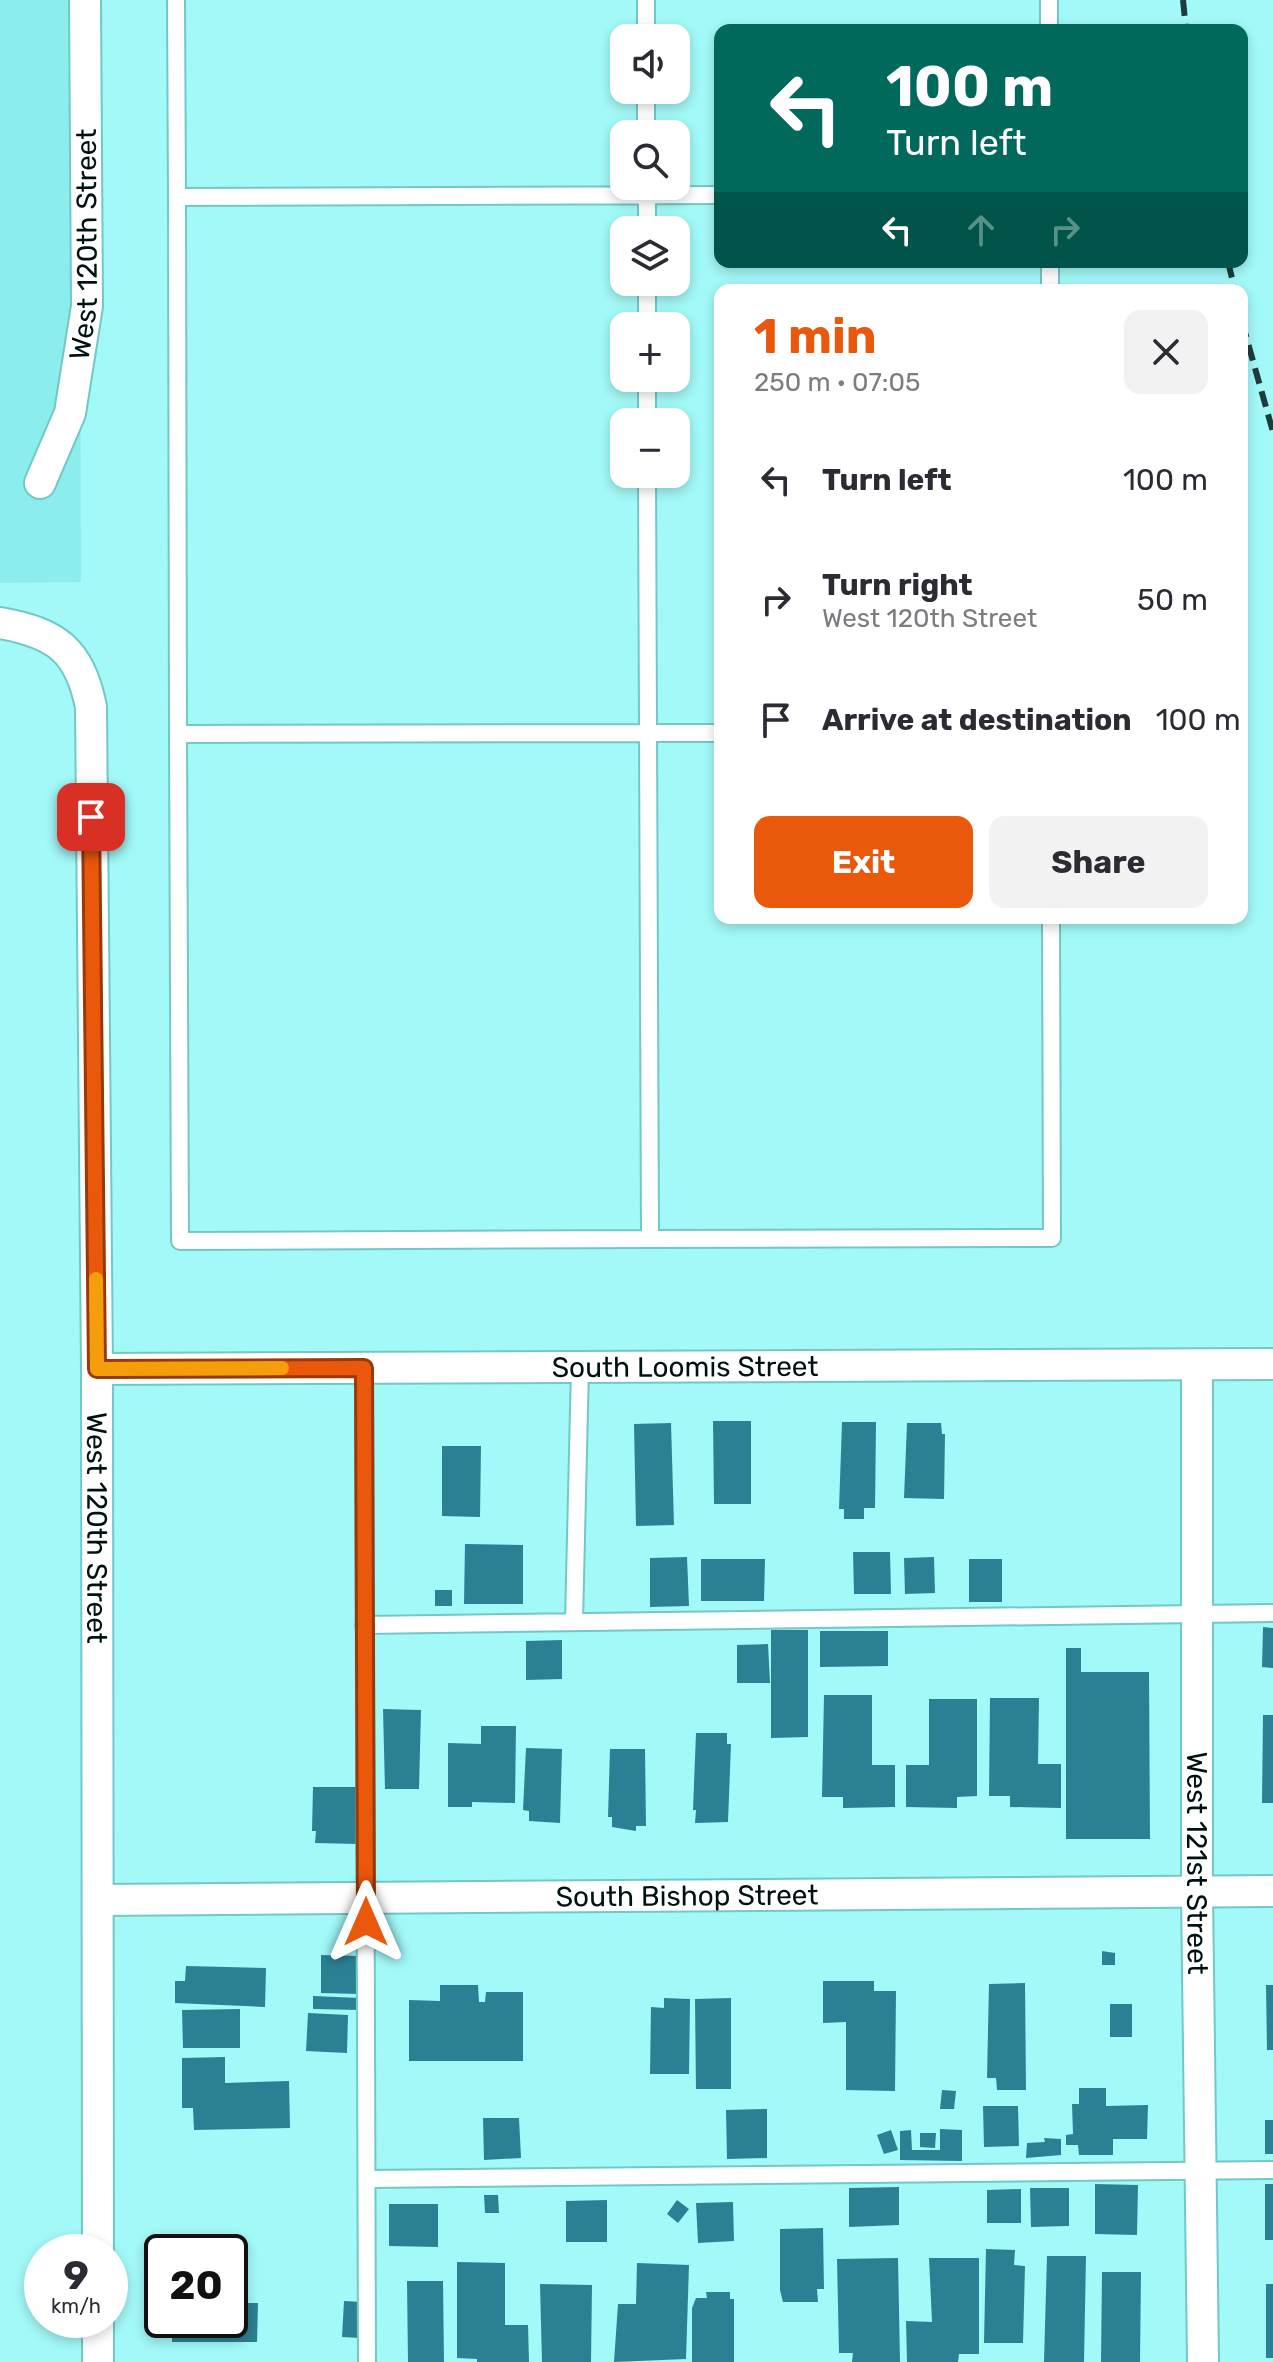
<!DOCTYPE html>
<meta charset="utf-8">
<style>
:root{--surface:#fff;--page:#f2f2f3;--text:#2b2b33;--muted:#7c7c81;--accent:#ea580c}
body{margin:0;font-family:Rubik,sans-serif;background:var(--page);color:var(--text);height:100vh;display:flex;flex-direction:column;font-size:30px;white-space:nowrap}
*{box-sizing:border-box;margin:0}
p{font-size:26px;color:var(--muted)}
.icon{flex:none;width:44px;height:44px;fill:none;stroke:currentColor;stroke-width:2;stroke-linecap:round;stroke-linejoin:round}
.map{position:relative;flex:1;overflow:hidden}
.side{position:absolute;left:714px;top:284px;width:534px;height:640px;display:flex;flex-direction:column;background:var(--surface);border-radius:16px;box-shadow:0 4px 12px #0003}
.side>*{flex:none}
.banner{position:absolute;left:714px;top:24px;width:534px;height:244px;border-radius:16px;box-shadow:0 4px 12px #0003;background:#00695c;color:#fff;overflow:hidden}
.fabs{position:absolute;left:610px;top:24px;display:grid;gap:16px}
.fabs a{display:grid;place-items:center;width:80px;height:80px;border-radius:16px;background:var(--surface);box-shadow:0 4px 12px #0003;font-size:40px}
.speed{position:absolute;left:24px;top:2234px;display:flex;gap:16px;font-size:40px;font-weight:700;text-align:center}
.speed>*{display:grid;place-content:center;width:104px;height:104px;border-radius:50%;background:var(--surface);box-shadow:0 4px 12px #0003;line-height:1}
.speed small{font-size:20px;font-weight:400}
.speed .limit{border:4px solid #111;border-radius:12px;background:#fff;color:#111}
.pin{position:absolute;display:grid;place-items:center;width:68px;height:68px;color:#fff;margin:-34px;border-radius:16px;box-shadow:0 4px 12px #0006}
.me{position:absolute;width:88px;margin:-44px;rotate:0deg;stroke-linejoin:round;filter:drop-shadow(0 0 6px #0008)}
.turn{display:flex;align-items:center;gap:28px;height:168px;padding:0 40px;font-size:36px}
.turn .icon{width:104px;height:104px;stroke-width:2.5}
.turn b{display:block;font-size:56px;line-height:68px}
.lanes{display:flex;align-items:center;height:76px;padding:0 40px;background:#0003;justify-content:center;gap:40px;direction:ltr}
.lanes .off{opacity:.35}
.round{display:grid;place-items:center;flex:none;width:84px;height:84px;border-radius:16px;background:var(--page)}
.head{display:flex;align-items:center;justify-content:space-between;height:136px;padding:0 40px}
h1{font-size:48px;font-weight:700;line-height:60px;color:var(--accent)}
.button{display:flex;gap:16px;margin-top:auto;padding:16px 40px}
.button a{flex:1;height:92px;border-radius:16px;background:var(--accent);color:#fff;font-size:32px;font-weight:700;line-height:92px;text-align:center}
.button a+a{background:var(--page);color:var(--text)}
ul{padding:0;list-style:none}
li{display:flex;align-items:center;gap:24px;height:120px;padding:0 40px}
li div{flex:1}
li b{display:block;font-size:30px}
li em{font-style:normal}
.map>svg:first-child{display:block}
.built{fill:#8beeed}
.building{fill:#2b8193}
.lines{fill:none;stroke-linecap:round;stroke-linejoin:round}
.lane-casing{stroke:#71c8c7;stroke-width:20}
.street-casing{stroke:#71c8c7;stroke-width:34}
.lane{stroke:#fff;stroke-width:16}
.street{stroke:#fff;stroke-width:30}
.rail{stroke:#1e3c3b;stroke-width:6;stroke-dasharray:16 8;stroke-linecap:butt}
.route-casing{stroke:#983908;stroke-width:20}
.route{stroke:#ea580c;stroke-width:14}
.slow{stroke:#f59e0b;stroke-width:14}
.labels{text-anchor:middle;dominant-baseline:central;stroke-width:6;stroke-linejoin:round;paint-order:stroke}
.street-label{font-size:28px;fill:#011;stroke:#fff}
</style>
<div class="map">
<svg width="1273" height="2362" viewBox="0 0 1273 2362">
<rect width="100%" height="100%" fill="#a2f9f8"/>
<path class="built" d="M0,0H80L81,582L0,583Z"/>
<path class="building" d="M713,1421H751V1504H714Z
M842,1422H876L875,1508H864V1519H844V1509H839Z
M671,1423L674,1525L636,1526L634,1424Z
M907,1423H941L942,1434H945L944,1499L904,1498Z
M442,1446H481L480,1517L442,1516Z
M465,1544L523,1545V1604H464Z
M853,1552H890L891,1594H854Z
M687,1557L689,1606L650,1607V1558Z
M934,1557L935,1593L905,1594L904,1558Z
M701,1559H765L764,1601H701Z
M969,1559H1002V1602H969Z
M435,1590H452V1606H435Z
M1263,1627L1273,1628V1668L1262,1667Z
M771,1630H808V1737L771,1738Z
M820,1631H888V1666L820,1667Z
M562,1640V1679L526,1680V1641Z
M768,1644L770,1683H737V1645Z
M1066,1648H1081V1672H1149L1150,1839H1066Z
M824,1695H872V1765H895V1807L843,1808V1797H822Z
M990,1698H1039L1038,1764H1061V1808L1010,1807V1796H989Z
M929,1699H977V1796L957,1797V1808L906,1807V1765H929Z
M383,1709L421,1710L419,1789H385Z
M1263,1715H1273V1803H1262Z
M481,1726H516L515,1803L472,1802V1807H448V1743L481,1744Z
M696,1733H727V1744H731L728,1822L695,1823L696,1810H693Z
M526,1748L562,1749L560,1823L529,1821V1811L523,1810Z
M610,1749H645L646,1826H636V1831L612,1827V1817H608Z
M313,1787H360L359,1844L315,1843L316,1831H312Z
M1102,1951L1115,1953V1965H1102Z
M321,1955L359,1956V1994L321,1993Z
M186,1966L266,1968L265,2007L175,2003V1981H185Z
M823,1981H874V1991H896L895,2091L846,2090V2022L823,2023Z
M1025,1983L1026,2090H997L996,2078H987L989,1984Z
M440,1985H478L479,2002H485L486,1992H523V2061H409V2000L440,2001Z
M1266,1985H1273V2050H1267Z
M313,1996L360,1998V2010L313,2009Z
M664,1998L690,1999L689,2074H650L651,2007L664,2008Z
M731,1998V2089H696L695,1999Z
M1110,2004H1132V2037H1110Z
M240,2009V2048H183L182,2010Z
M308,2013L348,2015L347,2053L306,2051Z
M225,2057V2083L289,2081L290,2128L194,2130L193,2108H182V2058Z
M1079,2088H1106V2106L1148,2105L1147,2139H1113V2155H1079L1078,2145H1066V2135L1073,2134L1072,2104H1079Z
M942,2090L956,2091L954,2109H940Z
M983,2106H1018L1019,2146L984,2147Z
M767,2109V2158L727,2159L726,2110Z
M483,2118H519L521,2158L484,2160Z
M1265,2120H1273V2154H1265Z
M940,2129L962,2130V2161L900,2160V2131L911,2130L912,2150H940Z
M891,2130L898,2150L884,2154L877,2135Z
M920,2133H936L935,2148L920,2147Z
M1044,2138L1061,2139V2155L1026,2158L1027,2143L1045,2142Z
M1095,2184L1138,2185L1137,2235L1095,2234Z
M1265,2184H1273V2240H1265Z
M899,2187V2225L849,2227V2188Z
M1030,2188H1069V2226L1031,2227Z
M1021,2189V2223H987V2190Z
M484,2195H498L499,2213H485Z
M607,2200V2242H566V2201Z
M677,2200L689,2209L678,2223L667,2214Z
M733,2202L734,2241L698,2243L696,2203Z
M389,2204H438V2247L389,2246Z
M823,2228L824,2289H817L818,2302H783L780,2290V2229Z
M986,2249L1015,2250L1014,2265L1025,2266L1023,2343H984Z
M1047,2256H1086L1084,2362H1044Z
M898,2258L900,2362H852L853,2353H839L837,2259Z
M929,2258H979V2354H959L958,2362H907L906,2321L932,2322Z
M457,2262L505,2263V2325H528L529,2362H477V2359L457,2358Z
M637,2263L689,2265L686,2359L614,2362L618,2304H636Z
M1102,2272H1141L1140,2362H1101Z
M407,2281H443L444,2362H408Z
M540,2284L592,2285L591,2362H542Z
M1266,2284H1273V2358H1266Z
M706,2292H730V2299H734V2362H692V2308L696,2298H707Z
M344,2301L361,2302L360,2338L342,2337Z
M230,2303H258L257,2342H172V2320H230Z"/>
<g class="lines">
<g class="lane-casing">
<path id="lane" d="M176,0L177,197
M646,0V38
M1049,0V30
M646,90V134
M647,188V230
M1050,262V290
M647,282V326
M647,378V422
M647,474C648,729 649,984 650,1239L180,1241L178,734L648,733H720
M178,734L177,197L720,195
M650,1239L1052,1238L1051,918
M364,1368L367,2362
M574,1622L580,1367
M364,1625L1273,1613
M367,2179L1273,2170"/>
</g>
<g class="street-casing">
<g id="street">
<path id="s1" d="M40,483L70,413L87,306L85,0"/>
<path id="s2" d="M0,623C57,633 80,651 91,707L97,1369L98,2252"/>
<path id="s3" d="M1197,1365V1892L1203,2362"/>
<path id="s4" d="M97,1369L1273,1364"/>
<path id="s5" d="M99,1900L1273,1891"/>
<path d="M98,2362V2320"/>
</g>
</g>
<use href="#lane" class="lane"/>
<use href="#street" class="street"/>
<path class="rail" d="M1183,0L1186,30
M1228,262L1235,290
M1242,322L1273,432"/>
</g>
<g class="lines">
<g class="route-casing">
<path id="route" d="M91,817L97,1369L364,1368L366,1922"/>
</g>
<use href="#route" class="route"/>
<path class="slow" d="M96,1279L97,1369L282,1368"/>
</g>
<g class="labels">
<g class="street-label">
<text stroke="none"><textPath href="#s1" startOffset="246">West 120th Street</textPath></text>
<text stroke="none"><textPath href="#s4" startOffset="588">South Loomis Street</textPath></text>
<text stroke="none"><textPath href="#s2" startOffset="956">West 120th Street</textPath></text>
<text stroke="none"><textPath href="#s3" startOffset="498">West 121st Street</textPath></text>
<text stroke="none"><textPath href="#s5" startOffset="588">South Bishop Street</textPath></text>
</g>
</g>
</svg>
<div class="fabs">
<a><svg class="icon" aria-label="sound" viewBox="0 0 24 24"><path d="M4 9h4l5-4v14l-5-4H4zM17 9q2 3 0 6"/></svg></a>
<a><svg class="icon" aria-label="search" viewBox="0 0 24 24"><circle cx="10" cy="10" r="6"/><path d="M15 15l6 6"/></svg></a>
<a><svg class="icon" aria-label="layers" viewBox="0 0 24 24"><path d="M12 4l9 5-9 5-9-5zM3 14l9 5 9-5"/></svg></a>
<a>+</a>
<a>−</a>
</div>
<div class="speed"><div>9<small>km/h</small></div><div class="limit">20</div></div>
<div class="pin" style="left:91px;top:817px;background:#d93025"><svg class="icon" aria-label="arrive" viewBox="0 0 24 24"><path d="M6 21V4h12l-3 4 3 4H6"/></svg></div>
<svg class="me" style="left:366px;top:1922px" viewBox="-20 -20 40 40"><path d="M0-17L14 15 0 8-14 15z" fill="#ea580c" stroke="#fff" stroke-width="4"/></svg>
<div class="banner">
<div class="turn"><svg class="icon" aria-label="left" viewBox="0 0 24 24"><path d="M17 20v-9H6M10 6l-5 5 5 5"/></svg><div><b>100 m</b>Turn left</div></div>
<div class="lanes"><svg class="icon" aria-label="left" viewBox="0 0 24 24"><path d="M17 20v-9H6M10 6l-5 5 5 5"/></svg><svg class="icon off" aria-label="ahead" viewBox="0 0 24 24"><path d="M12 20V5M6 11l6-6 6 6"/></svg><svg class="icon off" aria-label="right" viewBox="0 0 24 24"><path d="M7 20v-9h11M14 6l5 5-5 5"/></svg></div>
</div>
<section class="side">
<div class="head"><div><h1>1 min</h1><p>250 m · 07:05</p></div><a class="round"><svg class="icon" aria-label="close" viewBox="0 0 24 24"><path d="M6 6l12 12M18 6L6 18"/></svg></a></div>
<ul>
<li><svg class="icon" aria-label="left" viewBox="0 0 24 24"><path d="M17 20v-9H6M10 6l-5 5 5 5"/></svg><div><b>Turn left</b></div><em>100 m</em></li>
<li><svg class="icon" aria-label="right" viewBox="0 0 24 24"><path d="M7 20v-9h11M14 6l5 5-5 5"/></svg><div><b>Turn right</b><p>West 120th Street</p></div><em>50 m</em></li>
<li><svg class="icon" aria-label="arrive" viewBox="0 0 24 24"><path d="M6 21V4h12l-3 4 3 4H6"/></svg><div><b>Arrive at destination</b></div><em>100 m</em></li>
</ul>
<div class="button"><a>Exit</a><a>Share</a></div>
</section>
</div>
